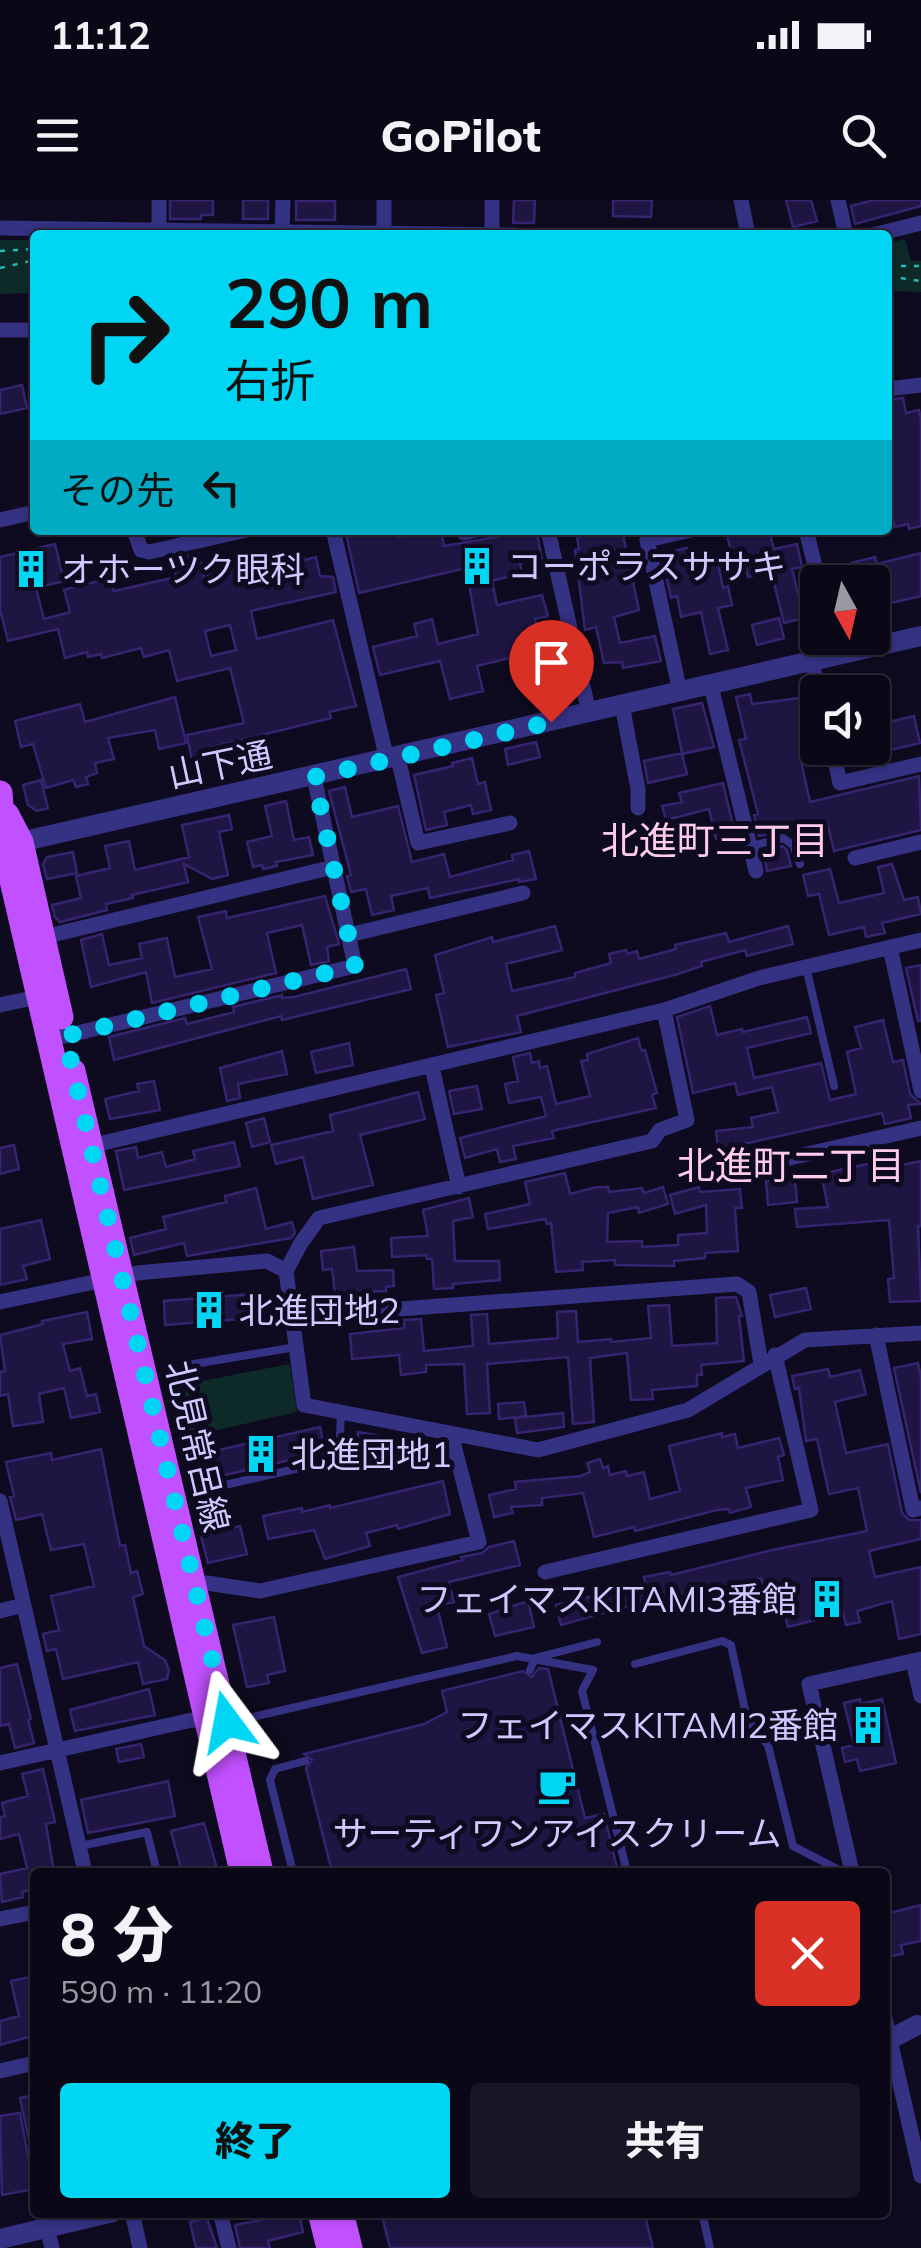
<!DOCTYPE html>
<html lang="ja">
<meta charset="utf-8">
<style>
:root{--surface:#0a0817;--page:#181624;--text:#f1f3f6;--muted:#999aa1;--line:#2a2936;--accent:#00d6f4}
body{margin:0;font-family:Mulish,"Noto Sans JP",sans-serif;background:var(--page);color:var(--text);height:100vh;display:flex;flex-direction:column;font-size:38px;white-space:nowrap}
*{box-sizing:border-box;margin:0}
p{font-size:32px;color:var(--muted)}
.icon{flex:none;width:55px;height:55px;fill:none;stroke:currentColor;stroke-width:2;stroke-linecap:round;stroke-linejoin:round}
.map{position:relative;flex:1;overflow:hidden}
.side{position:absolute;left:30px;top:1668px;width:860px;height:350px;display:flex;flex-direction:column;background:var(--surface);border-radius:10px;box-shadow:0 2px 8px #0004,0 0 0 2px var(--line)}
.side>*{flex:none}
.hud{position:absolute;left:30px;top:30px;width:862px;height:305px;border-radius:10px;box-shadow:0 2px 8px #0004,0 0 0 2px var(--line);background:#00d6f4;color:#111;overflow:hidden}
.needle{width:65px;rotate:172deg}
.buttons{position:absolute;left:800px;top:365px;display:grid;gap:20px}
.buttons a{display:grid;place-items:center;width:90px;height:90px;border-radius:10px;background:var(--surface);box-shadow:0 2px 8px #0004,0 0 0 2px var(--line);font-size:50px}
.pin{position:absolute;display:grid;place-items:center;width:85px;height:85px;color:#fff;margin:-102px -42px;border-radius:50% 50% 50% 0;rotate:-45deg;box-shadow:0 0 10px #0007}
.pin .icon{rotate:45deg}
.me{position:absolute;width:110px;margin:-55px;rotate:347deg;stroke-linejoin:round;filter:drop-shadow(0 0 8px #0008)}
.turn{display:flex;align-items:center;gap:35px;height:210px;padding:0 30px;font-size:45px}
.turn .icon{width:130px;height:130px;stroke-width:2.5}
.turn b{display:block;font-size:70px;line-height:85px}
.then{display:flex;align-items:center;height:95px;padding:0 30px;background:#0003;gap:20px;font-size:38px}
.round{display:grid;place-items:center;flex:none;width:105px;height:105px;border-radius:10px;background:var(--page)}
.overview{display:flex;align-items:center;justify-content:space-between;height:170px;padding:0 30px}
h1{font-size:60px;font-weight:800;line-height:75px}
.button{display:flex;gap:20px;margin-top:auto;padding:20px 30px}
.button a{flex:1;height:115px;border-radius:10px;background:var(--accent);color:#111;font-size:40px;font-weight:800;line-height:115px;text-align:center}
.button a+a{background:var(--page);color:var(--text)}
.status{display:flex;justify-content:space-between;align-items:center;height:70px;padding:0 50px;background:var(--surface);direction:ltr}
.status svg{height:28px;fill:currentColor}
header{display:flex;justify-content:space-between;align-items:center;height:130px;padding:0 30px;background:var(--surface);font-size:45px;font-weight:800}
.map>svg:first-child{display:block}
.green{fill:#0d2a29}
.building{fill:#1f1542;stroke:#352470;stroke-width:2.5;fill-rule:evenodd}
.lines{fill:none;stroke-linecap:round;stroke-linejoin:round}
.path{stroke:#22bab4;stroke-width:2.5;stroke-dasharray:5 8;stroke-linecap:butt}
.service{stroke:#353183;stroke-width:8}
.minor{stroke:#353183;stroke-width:15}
.tertiary{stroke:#353183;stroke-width:20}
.primary{stroke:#c150ff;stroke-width:25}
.service-bridge{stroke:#353183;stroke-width:8}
.route{stroke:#00d6f4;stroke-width:18;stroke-dasharray:0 32.4}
.labels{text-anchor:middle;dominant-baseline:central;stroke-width:10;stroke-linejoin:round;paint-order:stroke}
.poi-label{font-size:35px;fill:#d0c9ff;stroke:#0e0a1f;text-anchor:start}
.street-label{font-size:35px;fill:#d0c9ff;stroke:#0e0a1f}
.neighbourhood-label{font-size:38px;fill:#ffcbeb;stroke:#0e0a1f}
</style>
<div class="status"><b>11:12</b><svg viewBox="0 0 49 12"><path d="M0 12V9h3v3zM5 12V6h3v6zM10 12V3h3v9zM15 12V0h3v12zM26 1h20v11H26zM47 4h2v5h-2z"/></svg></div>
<header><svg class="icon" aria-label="menu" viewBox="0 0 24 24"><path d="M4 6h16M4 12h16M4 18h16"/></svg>GoPilot<svg class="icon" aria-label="search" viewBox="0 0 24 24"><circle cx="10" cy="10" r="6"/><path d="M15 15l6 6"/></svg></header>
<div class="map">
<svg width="921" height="2048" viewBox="0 0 921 2048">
<rect width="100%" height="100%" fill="#0e0a1f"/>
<path class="green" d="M905,39L911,61H921V92L888,91V43Z
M0,40H35V93L0,94Z
M290,1164L297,1212L191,1236L180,1185Z"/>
<path class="building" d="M170,0H213V15H201V19H170Z
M243,0H268V19H243Z
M514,0H535L534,23H513Z
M613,0H652L651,17L613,16Z
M786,0H811L817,21L793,27Z
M874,0H921V6L855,24L851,6Z
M296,1H335V20H296Z
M22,185L27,208L0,214V190Z
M903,198L906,213L919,210L921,220V326L909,329L908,324L895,327L888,295V220L891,219L888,200Z
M363,330H395L397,337L441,330L444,346L536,330L542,358L520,363L522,373L492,381L497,405L542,395L548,416L535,419L548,465L521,471L518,456L477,466L483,491L450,499L440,461L380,475L373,447L417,436L414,424L432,419L438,444L478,434L466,368L359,393L346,334Z
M605,330H622L639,410L614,417L620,443L655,436L661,461L623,468L622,462L604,463L596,427L585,430L575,350L579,349L577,337Z
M726,330H764L765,335L770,334L774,349L797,344L802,367L792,369L804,418L784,423L771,371L748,377L742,353L732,356Z
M55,344L64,381L36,388L44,419L70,412L64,390L110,378L114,391L176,377L172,360L199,354L204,377L302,353L304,360L316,357L320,376L333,377L336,392L251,411L257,439L333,420L356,506L329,512L331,518L212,547L222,554L192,560L187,535L244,523L230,468L177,481L169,450L144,457L141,448L102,458L101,454L88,457L87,452L65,458L58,429L8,441L0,409V357ZM230,425L236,450L211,456L205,431Z
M687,348L693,368L718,363L723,388L728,386L732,405L718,408L728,450L710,454L701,412L681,417L677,396L671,398L667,380L676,378L670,352Z
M921,353V396L887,404L889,413L872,417V382H856L851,363L875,357L877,364Z
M779,418L784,438L757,445L752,425Z
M750,494L752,504L808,497L813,517L800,520L808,555L800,557L810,602L919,576L921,630L834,651L827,622L759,636L754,615L758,614L739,540L746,539L736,497Z
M175,497L186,543L159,549L155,530L108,538L114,559L95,563L97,573L86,577L88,584L76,587L73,580L46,588L33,544L21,547L15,521L80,504L85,522Z
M702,503L714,547L682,554L687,574L648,583L644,561L682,553L673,509Z
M914,516L920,543L874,554L872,526Z
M536,542L540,557L508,565L505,549Z
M472,558L478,584L485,582L491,610L473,614L471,605L444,612L447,625L426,630L414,575L453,566L452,563Z
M41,580L48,608L37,611L28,605L23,585Z
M723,583L735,634L716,639L709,609L666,620L662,606L682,602L679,593Z
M345,587L352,617L398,606L412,662L444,654L450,677L513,660L512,655L529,651L536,679L519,682V679L430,698L428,688L391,696L394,710L372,715L366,689L351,692L347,676L351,675L329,591Z
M286,601L294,640L309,637L313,655L276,662L277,666L263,669L262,665L253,667L247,642L272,636L265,606Z
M229,615L232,629L219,632L228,675L212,679L184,664L188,682L132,695L133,698L106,704L107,710L60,722L55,717L52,705L81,698L76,676L110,668L105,646L129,641L135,670L189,657L182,625Z
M782,646L787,650L791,666L767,671L763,651Z
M73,652L77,673L47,679L43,664L47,657Z
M892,664L904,700L918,697L921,714L882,723L885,733L866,737L864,727L829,735L819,694L808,696L803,675L830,669L839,703L884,693L878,667Z
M325,696L339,744L327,747L329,761L311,765L302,725L267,733L276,773L152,803L146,772L91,787L81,740L102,734L109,765L142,758L139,744L167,738L175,777L212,769L198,717L226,711L227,718Z
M555,726L562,750L506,764L512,791L575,777V773L611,763L609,754L626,750L627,754L637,751L639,759L676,749L675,745L726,733L729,742L788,726L793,744L747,756L745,750L701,762L702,766L678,774L517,816L521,832L448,847L436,795L444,793L435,755L492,737L493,742Z
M921,765V821H918L906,768Z
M406,769L411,789L282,820L281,816L114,860L109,837L185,818L187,824L234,812L233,807L282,795V798L294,797Z
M710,806L717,835L742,829L743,832L807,817L811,833L747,848L754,878L821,863L830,900L856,894L847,852L861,848L855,827L883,820L893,862L903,860L910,894L921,904L908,905L911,918L885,924L882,913L744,944V949L718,951L716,931L753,927L751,918L778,912L772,887L738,895L735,883L693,893L677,817Z
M638,838L641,850H645L657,893L652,895L656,908L552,931L554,938L513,946L516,959L500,962L497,949L465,958L460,938L546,916L541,897L509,903L505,884L518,881L513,857L530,853L532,863L539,861L540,868L547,866L556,904L590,896L581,861L588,860L587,854Z
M349,843L353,865L316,873L311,852Z
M282,851L287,874L238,884L240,898L227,901L220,868Z
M154,881L160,910L110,919L105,899L139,891L137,884Z
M477,886L482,909L454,914L449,891Z
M418,892L425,919L360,935L373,985L313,999L303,957L276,964L271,945L333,931L330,915Z
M264,918L270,942L252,947L246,923Z
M234,942L240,966L124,990L116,951L136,947L138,958L162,952L166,967L195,959L193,951Z
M14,945L19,969L0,974V948Z
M886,960L887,968L921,961V1026H918L921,1101L890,1102L888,1079L894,1078L889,1020L797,1027L795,1009L828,1007L821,974Z
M565,973L570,994L597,987H608L609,992L642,988L644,993L663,987L668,1004L639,1013L638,1007L608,1013L607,1042L642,1041V1047L678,1045V1035L707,1033L706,1005L675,1014L670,995L699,987L700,992L740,989L742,1008H735L738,1051L705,1053V1058L674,1061V1066L615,1065V1060L582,1062L583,1070L556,1072L551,1023L547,1024L545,1019L488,1029L485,1014L530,1004L525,982Z
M795,978L797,1002L768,1005L766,981Z
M256,988L266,1029L292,1022L295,1033L291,1038L187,1056L184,1043L134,1055L130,1038L166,1029L163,1017L226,1002L225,996Z
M469,998L473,1017L453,1021L455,1061H499L500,1080L453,1084V1088L434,1089L432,1059H427L426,1055L392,1057L391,1038L428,1036L423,1010Z
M41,1020L50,1059L23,1066L27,1079L0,1085V1029Z
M354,1047L357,1071L393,1070L394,1086L386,1087V1091L364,1092L365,1098L336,1102L332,1069L323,1070L321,1051Z
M806,1088L811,1109L775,1117L770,1095Z
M252,1094L254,1118L165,1125L164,1101Z
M736,1097L742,1116H739L744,1161L701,1165L702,1175H697V1186L652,1190L653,1199L631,1200L627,1153L590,1158L594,1222L573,1224L568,1157L487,1164L490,1213L467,1214L464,1164L426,1165V1172L401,1175L399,1155L352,1159L350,1134L404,1128V1120L421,1119L424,1151L473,1146L471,1115L487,1114L489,1144L558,1138L557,1112L576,1111L578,1142L611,1139L612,1142L651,1138L648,1106L669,1105L672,1146L717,1143L716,1098Z
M87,1112L92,1139L63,1144L70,1171L80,1168L87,1196L96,1194L100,1212L71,1218L64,1188L39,1194L43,1222L13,1226L8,1194L0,1196V1172L5,1171L0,1135L43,1124L42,1121Z
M918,1163L921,1177V1293L894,1168Z
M828,1169L830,1177L860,1170L866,1194L835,1202L846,1253L888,1244L902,1313L909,1320H921V1339L869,1351L875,1377L921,1367V1434L899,1439L892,1401L857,1411L860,1422L846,1425L843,1413L788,1427L782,1405L769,1408L761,1378L636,1404L561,1425L556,1405L645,1383L644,1377L670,1372L671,1375L772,1350L867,1331L858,1288L829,1294L817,1239L806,1241L799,1188L795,1189L792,1176Z
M524,1202L526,1216L499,1219L498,1204Z
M563,1213L564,1227L517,1233L515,1218Z
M320,1227L325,1252L225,1275L211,1281L210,1278L203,1280L197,1255Z
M358,1232L382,1236L380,1249L356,1246Z
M722,1233V1237L735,1234L738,1248L779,1238L784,1255L778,1257L783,1280L746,1288L751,1307L730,1313L729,1309L717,1310L635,1331L634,1327L594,1337L583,1293L542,1298V1305L511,1307L513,1313L494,1317L489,1295L516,1289L515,1282L581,1276L590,1272L587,1263L600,1259L603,1268L608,1266L610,1275L626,1271L627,1276L644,1272L650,1299L680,1291L669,1246Z
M101,1249L120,1346L125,1345L131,1373L137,1371L143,1394L133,1397L144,1446L165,1460L169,1470L167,1479L143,1484L138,1462L63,1479L56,1449L47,1451L43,1434L59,1430L51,1396L94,1386L84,1344L51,1350L42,1314L16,1320L10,1297L14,1296L6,1262L51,1253L52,1260Z
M443,1281L450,1314L398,1329L397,1325L366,1333L370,1346L325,1359L314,1330L268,1339L263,1316L302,1308V1312L330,1305V1308Z
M240,1326L247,1354L208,1363L201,1336Z
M514,1341L520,1365L449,1382L454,1402L437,1406L447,1447L422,1453L398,1377L462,1360L461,1357L482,1353L489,1347Z
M528,1401L534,1427L495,1436L489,1414Z
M274,1417L285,1471L267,1475L269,1483L247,1487L233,1425Z
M17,1464L31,1519L28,1520L34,1543L15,1548L9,1524L0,1526V1468Z
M539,1468L548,1469L585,1618L604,1614L618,1672H332L306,1568L312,1560L304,1554L424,1524L447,1512L442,1491L523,1471L532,1477Z
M149,1489L155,1515L75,1531L70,1510Z
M860,1499L861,1504L882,1499L896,1563L860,1571L857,1559L845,1562L842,1548L854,1545L844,1503Z
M141,1544L144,1557L119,1562L116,1549Z
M43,1569L55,1622L46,1624L54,1672H35V1689L22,1692L23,1697L2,1702L0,1674L27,1668L19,1634L0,1639V1617L5,1616L2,1603L28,1596L22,1574Z
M168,1581L175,1616L88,1633L81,1600Z
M204,1623L218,1672H182L171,1631Z
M921,1705V1741L901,1745L903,1754L890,1756L885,1734V1714Z
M35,1776V1835L0,1845V1821L19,1816L11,1781Z
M35,1895V1939L29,1940L20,1898Z
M20,1913L34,1989L2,1995L0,1916Z
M381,2012H644L653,2048H390Z
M299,2013L303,2032L268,2041L270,2048H240L235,2025Z
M207,2018L217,2048H196L190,2022Z"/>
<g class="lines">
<path class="path" d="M0,51L35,49
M888,66H921
M0,68L35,60
M888,76L921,81"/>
<path class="service" d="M751,646L783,638L793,645L800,664
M806,767L834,886
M188,1165L296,1147
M216,1287L339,1259L341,1212
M635,1464L722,1441L731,1445L747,1519L768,1545L793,1646L843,1672
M231,1522L517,1456L593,1470L582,1491L627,1672
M80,1646L147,1632L157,1672
M293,1672L270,1580L275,1569L305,1561
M702,2012L710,2048"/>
<path class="minor" d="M384,0V34
M741,0L748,35
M838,0L846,35
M0,28L513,35
M159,33V0
M282,33L283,0
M492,35V0
M873,35L921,23
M0,130H35
M888,189L921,185
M0,320L35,312
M134,330L141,350L149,352L247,330
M333,330L387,560
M463,330L464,333L476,330
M548,330L589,513
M806,330L819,382
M812,463L819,492
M711,486L756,671
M680,492L647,340L691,330
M622,505L638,589V608
M832,548L840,583L921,564
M398,558L418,643L510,623
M855,658L921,642
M349,735L523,693
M44,737L333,667
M890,747L921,891
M0,805L42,796
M65,836L355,766L314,577
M432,867L459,987
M86,947L664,810L759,778L921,740
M768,963L921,928
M286,1071L301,1043L319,1018L652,941L660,930L687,920L664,810
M0,1102L137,1073L267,1061L286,1071L304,1205L538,1250L688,1210L805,1140L921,1133
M292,1117L737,1084L749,1092L761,1164
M876,1135L913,1310L921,1308
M0,1301L85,1672
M545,1372L811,1310L775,1155
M186,1385L207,1383L260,1391L479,1342L451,1234
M0,1411L23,1405
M913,1461L921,1496
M0,1563L192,1520L213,1521
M852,1672L809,1484L921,1459
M0,1719L35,1712
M885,1818L921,1976
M0,1871L35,1863
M132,2012L140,2048
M220,2012L229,2048
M47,2028L52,2048"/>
<path class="tertiary" d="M7,645L921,436
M885,1842L917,1825
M0,2039L113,2012"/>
<path class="primary" d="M0,593L4,646L242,1672
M7,615L21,642L61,817
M73,871L261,1672
M320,2012L329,2048
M341,2012L350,2048"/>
<path class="service-bridge" d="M530,1470L535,1458L597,1442"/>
</g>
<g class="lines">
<path class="route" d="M227,1522L65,836L355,766L314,577L551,522"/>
</g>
<defs>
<g id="building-bare" transform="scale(3)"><path d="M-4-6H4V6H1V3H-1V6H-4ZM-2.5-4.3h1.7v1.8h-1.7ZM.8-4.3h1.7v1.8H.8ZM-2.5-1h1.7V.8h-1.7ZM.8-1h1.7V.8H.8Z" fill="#00d6f4" stroke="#0e0a1f" stroke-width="2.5" paint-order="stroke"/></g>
<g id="cafe-bare" transform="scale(3)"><path d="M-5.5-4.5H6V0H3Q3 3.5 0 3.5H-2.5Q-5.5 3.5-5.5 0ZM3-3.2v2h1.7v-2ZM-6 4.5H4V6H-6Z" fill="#00d6f4" stroke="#0e0a1f" stroke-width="2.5" paint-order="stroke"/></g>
</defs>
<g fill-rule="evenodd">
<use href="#building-bare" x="477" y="366"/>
<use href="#building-bare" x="31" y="369"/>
<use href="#building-bare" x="209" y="1110"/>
<use href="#building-bare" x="261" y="1254"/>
<use href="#building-bare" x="827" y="1399"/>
<use href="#building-bare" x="868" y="1525"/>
<use href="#cafe-bare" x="557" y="1586"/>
</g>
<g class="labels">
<g class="poi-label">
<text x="507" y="366">コーポラスササキ</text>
<text x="61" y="369">オホーツク眼科</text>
<text x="239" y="1110">北進団地2</text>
<text x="291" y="1254">北進団地1</text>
<text x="797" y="1399" text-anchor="end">フェイマスKITAMI3番館</text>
<text x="838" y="1525" text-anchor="end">フェイマスKITAMI2番館</text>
<text x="557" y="1633" text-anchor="middle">サーティワンアイスクリーム</text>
</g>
<g class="street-label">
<text transform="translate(220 564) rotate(-12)">山下通</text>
<text transform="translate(198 1246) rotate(77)">北見常呂線</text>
</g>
<g class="neighbourhood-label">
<text x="715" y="640">北進町三丁目</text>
<text x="791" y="965">北進町二丁目</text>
</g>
</g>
</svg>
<div class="buttons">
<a><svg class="needle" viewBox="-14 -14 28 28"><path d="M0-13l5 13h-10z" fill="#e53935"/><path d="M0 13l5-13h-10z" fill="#999aa1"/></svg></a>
<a><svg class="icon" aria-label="sound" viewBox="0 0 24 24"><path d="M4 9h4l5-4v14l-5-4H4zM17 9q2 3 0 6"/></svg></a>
</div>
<div class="pin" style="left:551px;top:522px;background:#d93025"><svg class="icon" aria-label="arrive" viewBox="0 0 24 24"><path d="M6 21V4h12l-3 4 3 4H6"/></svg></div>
<svg class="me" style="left:227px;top:1522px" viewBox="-20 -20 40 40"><path d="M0-17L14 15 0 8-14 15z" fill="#00d6f4" stroke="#fff" stroke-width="4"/></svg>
<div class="hud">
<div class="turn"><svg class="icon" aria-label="right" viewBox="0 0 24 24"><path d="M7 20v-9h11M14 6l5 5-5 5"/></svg><div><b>290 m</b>右折</div></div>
<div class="then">その先<svg class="icon" aria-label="left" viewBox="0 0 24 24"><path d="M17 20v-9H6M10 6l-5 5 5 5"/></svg></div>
</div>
<section class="side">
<div class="overview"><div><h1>8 分</h1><p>590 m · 11:20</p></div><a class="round" style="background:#d93025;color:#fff"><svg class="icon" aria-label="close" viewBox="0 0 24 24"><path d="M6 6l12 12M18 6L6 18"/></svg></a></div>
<div class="button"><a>終了</a><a>共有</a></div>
</section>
</div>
